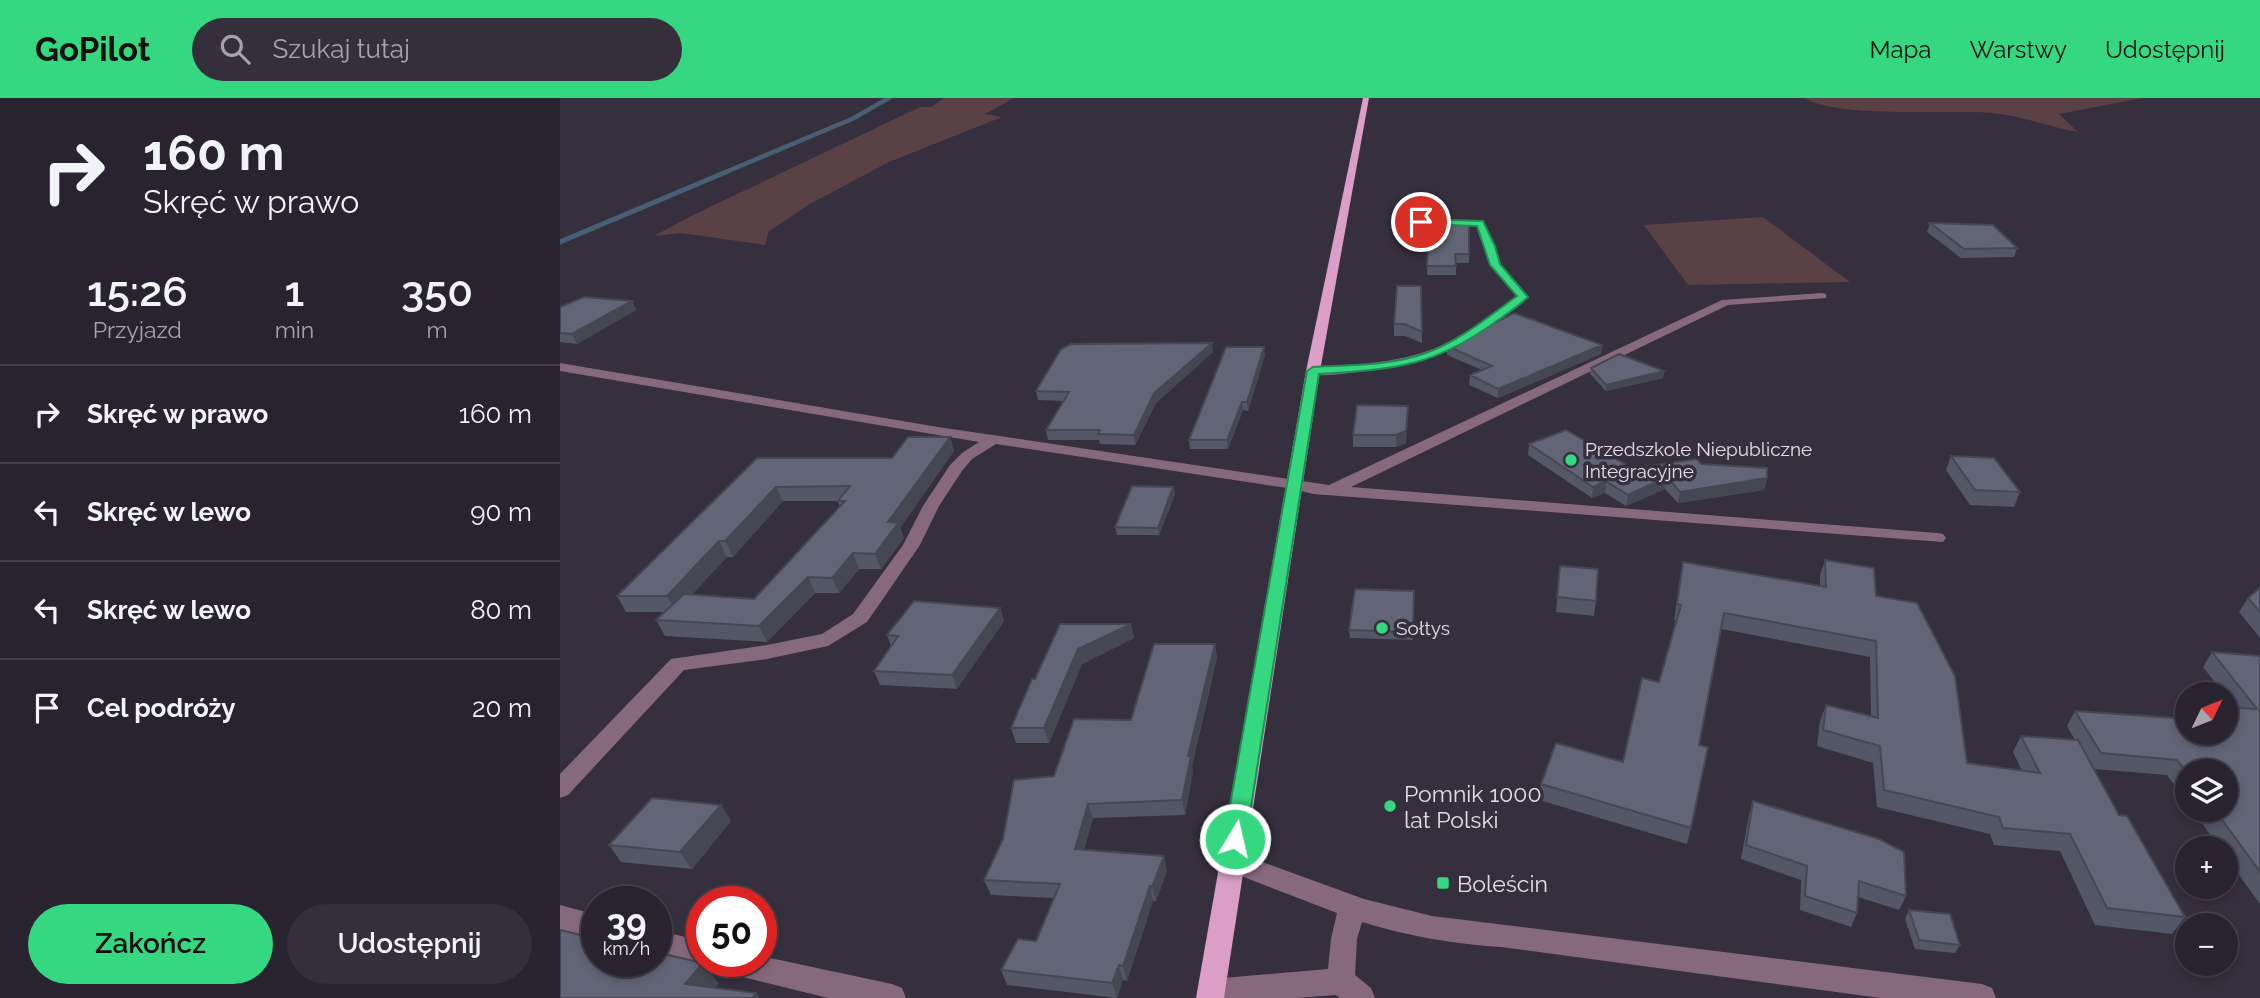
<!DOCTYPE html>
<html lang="pl">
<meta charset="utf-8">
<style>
:root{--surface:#28232e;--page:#342f3a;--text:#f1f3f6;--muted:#a5a4aa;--line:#44404a;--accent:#35d881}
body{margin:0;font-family:Raleway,sans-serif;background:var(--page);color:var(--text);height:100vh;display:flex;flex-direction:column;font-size:26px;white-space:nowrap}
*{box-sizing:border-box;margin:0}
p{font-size:23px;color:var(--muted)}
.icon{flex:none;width:38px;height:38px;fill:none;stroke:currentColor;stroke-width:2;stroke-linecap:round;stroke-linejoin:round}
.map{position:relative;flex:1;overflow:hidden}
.details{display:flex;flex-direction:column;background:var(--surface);width:560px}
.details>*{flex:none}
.banner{background:#28232e;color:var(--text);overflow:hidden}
.needle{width:46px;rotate:47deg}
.buttons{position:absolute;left:1615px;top:584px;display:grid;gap:14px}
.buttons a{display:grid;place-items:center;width:63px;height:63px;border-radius:50%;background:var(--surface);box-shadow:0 4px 10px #0003,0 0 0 2px var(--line);font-size:35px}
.speed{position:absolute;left:21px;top:788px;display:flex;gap:14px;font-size:35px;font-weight:700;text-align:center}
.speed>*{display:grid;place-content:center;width:91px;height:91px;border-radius:50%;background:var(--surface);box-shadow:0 4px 10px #0003,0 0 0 2px var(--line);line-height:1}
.speed small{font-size:18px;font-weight:400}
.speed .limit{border:10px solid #d22;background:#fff;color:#111}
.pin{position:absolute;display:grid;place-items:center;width:60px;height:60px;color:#fff;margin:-30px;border:4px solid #fff;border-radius:50%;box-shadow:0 2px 7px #0007}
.me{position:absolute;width:77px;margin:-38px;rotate:9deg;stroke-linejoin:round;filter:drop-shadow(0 0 5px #0008)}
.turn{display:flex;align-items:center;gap:24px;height:147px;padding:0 28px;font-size:32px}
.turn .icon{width:91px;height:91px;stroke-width:2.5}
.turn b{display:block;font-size:49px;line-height:60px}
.eta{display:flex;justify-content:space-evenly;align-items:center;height:119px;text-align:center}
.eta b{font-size:42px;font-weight:600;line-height:49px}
.cta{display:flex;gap:14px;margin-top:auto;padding:14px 28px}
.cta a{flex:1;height:80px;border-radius:42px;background:var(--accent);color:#111;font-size:28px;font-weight:600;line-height:80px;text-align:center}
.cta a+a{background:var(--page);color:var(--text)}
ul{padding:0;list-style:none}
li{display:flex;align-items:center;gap:21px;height:98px;padding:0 28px;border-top:2px solid var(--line)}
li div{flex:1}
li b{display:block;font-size:26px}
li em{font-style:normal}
header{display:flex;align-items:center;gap:42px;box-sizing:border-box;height:98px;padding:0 35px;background:var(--accent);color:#111}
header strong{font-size:33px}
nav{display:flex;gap:38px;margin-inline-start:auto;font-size:24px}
.search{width:490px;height:63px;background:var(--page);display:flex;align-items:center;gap:18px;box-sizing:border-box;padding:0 24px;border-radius:38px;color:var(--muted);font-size:26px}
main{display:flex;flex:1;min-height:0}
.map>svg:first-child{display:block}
.green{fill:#5a4145}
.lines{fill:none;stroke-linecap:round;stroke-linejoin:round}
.stream-far1{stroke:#465f75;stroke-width:4.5}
.stream{stroke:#465f75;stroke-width:5}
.minor{fill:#87697d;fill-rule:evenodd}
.major{fill:#db9ec7;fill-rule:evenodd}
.wall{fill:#545765;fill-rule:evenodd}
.shaded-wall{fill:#454752}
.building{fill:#626575;stroke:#454752;stroke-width:2}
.route{fill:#35d881;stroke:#228c54;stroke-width:2}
.poi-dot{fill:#35d881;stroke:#362f3d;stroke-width:2.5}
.labels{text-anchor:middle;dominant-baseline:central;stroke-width:7;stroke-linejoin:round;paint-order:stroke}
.poi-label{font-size:19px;fill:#e2dee7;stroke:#362f3d;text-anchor:start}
.near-poi-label{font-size:23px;fill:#e2dee7;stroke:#362f3d;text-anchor:start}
</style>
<header>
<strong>GoPilot</strong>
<div class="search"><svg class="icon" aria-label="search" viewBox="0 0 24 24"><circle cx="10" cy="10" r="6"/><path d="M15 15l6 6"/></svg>Szukaj tutaj</div>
<nav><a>Mapa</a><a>Warstwy</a><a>Udostępnij</a></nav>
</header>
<main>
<section class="details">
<div class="banner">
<div class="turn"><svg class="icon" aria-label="right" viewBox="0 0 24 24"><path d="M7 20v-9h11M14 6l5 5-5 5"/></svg><div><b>160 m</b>Skręć w prawo</div></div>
</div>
<div class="eta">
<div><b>15:26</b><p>Przyjazd</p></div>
<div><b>1</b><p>min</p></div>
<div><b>350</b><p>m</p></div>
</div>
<ul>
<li><svg class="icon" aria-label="right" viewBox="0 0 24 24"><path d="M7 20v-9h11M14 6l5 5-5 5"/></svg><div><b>Skręć w prawo</b></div><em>160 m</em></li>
<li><svg class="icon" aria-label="left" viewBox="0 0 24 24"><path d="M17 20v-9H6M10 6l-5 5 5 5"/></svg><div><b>Skręć w lewo</b></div><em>90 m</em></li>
<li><svg class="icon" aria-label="left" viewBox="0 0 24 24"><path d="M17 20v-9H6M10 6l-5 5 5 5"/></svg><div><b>Skręć w lewo</b></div><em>80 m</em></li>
<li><svg class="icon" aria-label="arrive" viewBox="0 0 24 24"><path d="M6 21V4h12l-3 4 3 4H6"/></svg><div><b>Cel podróży</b></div><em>20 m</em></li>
</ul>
<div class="cta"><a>Zakończ</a><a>Udostępnij</a></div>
</section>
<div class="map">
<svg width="1700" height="900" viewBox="0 0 1700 900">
<rect width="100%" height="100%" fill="#362f3d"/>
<path class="green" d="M384,0H454L425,16L442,19L329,64L248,107L209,133L205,147L121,135L94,138L131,118L360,9H371Z
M1245,0H1582L1499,16L1518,34C1489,29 1463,18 1433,15C1389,11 1279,21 1245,0Z
M1203,119L1290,184L1128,187L1084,127Z"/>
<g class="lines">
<path class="stream-far1" d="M161,76L292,21L329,0"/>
<path class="stream" d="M0,144L166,74"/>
<path class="minor" d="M858,122L923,123L940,166L967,197V201C904,247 877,267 797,274C782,276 763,279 748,276V270L753,269C803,267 854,264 899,239C920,227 937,212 956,198L930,167L916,128L861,127L856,124Z
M1262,195L1266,196V200L1168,207L791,389L1377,435L1383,436L1386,440L1383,444L753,396L734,391L436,346L412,361L402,373L379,408L360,447L307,524L268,548L207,561L124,572L8,697L0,700V676L111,561L207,547L262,536L293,516L343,447L363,408L390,367L402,355L419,344L0,273V265L378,329L769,387L1162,202Z
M672,753L804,801L872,818L1422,886L1432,890L1436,900H1321L941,849C893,846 848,838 802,824L797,841L795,877L811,890L815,900H780L776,897L736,900H640L637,894L641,885L651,881L768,871L771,841L777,815L663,771L659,764L663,757Z
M0,807L37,817V841L0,831Z
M96,832L142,843V863H153L152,865L142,869L96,856Z
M201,858L332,886L342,890L346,900H268L171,876L161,872L157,863H201Z"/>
<path class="major" d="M803,0H809L760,273L664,900H636L746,273Z"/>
</g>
<path class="wall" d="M1370,125L1457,150L1454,159L1401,160L1367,134Z
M909,127V165H896V177H867V168Z
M861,188L862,245L845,238H834V226Z
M72,203L76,212L17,246L0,244V209Z
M1042,247L1041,256L938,300L909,287L910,277L922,272L887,257V248Z
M653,254L596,305L575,347L540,346L539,342H488L486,332L504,303L478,302L476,293Z
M705,257L688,313L683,312L668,351H630L629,342Z
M1031,270L1104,273L1103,280L1046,293L1030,276Z
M848,320L846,345L836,349H793V337Z
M390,339L394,353L340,430L344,440L321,471H299L279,495H255L207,544L105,538L96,522L105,514H66L57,498L197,360H332ZM223,403H278L280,409L194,501L131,497L167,459H173Z
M969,346L1072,370L1141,366L1207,380L1204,392L1118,405L1105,391L1066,408L1045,395L1032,400L968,357Z
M1391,358L1460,394L1454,409L1410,407L1386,372Z
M613,389L615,396L599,437H557L555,429Z
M1265,462L1316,498L1407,665L1462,673L1453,654L1461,638L1515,642L1507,628L1515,613L1623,620L1628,614V635L1674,609L1666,598V597H1665L1643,569L1652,554L1700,558V806L1666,759V751H1660L1633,712H1666L1628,674V705L1607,677L1534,671L1559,717L1625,819L1612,836L1535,827L1500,753L1434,747L1430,736L1317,709L1313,665L1257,648L1260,623L1266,607L1311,619L1310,559L1161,531L1139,647L1131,730L1127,746L979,702L981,686L1063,664L1099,584L1116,522H1114L1123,464L1260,488V477Z
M1000,468L1036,503L1034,518L996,514Z
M1700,490V540L1679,514L1688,500Z
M854,493L853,542L790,540L789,532Z
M440,510L444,523L397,591L320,587L314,573L331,548L327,537Z
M571,526L574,540L522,566L489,645H456L451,630L475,581Z
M655,546L657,560L632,668L633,673L625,717L533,720L524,752L607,773L596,803H593L567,883L563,882L557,900L447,887L441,872L476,843L494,800L431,797L424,782L494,678L571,622Z
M1193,703L1346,798L1339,812L1298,799L1297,815L1291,829L1240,812L1241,782L1181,761L1189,717Z
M161,707L171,723L132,771L61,764L49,747Z
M1349,812L1400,847L1395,855L1355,851L1345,821Z"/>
<path class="shaded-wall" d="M72,203L76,212L17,246L12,236Z
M652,245L653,254L596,305L575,347L574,337L594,295Z
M1042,247L1041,256L938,300V291Z
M704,249L705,257L688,313L687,304Z
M1104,273L1103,280L1046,293V287Z
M682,304L683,312L668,351L667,342Z
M848,308L846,345L836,349V337Z
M390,339L394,353L340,430L344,440L321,471L315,456L328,424Z
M1107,379L1105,391L1066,408L1068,397Z
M1207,380L1204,392L1118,405L1120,394Z
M1046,383L1045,395L1032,400L1033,389Z
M216,389L223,403L173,459L165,443Z
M613,389L615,396L599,437L598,430Z
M159,443L167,459L116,514L107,498Z
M293,455L299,471L279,495L272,480Z
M248,479L255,495L207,544L199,528Z
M440,510L444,523L397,591L392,577Z
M571,526L574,540L522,566L489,645L484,630L518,551Z
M655,546L657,560L632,668L633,673L625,717L622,702L628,658Z
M528,706L533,720L520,766L515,751Z
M161,707L171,723L132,771L120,754Z
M604,758L607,773L596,803L592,789Z
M590,788L593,803L567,883L563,868Z
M143,865L159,886L147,900L125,886Z
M559,867L563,882L557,900L552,885Z
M196,895L200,900H192Z"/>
<path class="building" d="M1370,125L1433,127L1457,150L1404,151Z
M869,126L909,127V156H895L896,168H867Z
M837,188H861L862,234L845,226H834Z
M24,199L72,203L12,236L0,235V209Z
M954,215L1042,247L938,291L910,277L932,268L887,248Z
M652,245L594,295L574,337L538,336L540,332H486L509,294L476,293L501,251L511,246Z
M666,249H704L687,304H682L667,342H629Z
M1059,256L1104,273L1046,287L1031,270Z
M797,307L848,308L846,333L836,337H793Z
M1006,332L1072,370L1137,361L1141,366L1207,370V380L1120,394L1107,379L1068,397L1046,383L1033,389L969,346Z
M348,339H390L328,424L338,425L315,456L293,455L272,480L248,479L199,528L96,522L124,496L194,501L285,403H278L290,388L216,389L165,443H159L107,498H57L197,360H332Z
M1391,358L1434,360L1460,394L1415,392Z
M572,388L613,389L598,430L555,429Z
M1265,462L1314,470L1316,498L1357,505L1395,578L1407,665L1480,675L1461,638L1518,642L1559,717L1567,718L1625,819L1547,810L1510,736L1443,730L1439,719L1324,692L1320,648L1263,632L1266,607L1318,620L1316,543L1164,515L1139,647L1148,649L1131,730L981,686L996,645L1063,664L1082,580L1099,584L1121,507L1117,506L1123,464L1266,489Z
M1000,468L1038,471L1036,503L997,499Z
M1700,490V514L1688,500Z
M795,491L854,493L853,534L789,532Z
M354,503L440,510L392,577L314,573L338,538L327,537Z
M500,526H571L518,551L484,630H451L472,581H475Z
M594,546H655L628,658H631L622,702L528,706L515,751L604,758L592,789L590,788L563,868L559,867L552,885L441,872L458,841L476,843L500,786L424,782L443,741L454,682L494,678L514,621L571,622Z
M1652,554L1700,558V774L1655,712H1666V674H1628V676L1617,662L1541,655L1515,613L1628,621V635H1666V609L1697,611Z
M92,700L161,707L120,754L49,747Z
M1193,703L1319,741L1344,754L1346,798L1299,783L1297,815L1245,798L1247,768L1186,747Z
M1349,812L1390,816L1400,847L1359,842Z
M0,832L37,841V863H96V854L143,865L125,886L196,895L192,900H0Z"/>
<path class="route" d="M861,121L923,123L935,148L940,166L968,199C958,209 945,217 934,225C871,270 833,271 759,276L686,741L683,748L675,751L667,748L664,741L747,273L753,269C790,267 830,268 866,255C899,243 928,219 957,198L930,167L917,128L858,126V122Z"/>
<g class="poi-dot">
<circle cx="1011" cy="362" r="7"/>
<circle cx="822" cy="530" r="7"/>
<circle cx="830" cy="708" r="7"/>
<rect x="876" y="778" width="14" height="14" rx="3.5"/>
</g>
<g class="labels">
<g class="poi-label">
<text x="1025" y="351">Przedszkole Niepubliczne<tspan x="1025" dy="22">Integracyjne</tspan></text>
<text x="836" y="530">Sołtys</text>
</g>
<g class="near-poi-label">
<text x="844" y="695">Pomnik 1000<tspan x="844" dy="26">lat Polski</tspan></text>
<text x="897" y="785">Boleścin</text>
</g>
</g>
</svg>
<div class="buttons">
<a><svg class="needle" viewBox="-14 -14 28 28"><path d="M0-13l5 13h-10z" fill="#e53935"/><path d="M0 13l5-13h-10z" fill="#a5a4aa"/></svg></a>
<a><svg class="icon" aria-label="layers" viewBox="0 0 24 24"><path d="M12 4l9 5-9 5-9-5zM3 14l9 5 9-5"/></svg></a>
<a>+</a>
<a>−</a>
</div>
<div class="speed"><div>39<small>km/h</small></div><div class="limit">50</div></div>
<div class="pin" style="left:861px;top:124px;background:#d93025"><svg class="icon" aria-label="arrive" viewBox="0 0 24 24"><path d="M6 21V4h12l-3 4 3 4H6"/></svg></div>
<svg class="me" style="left:675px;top:741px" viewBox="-20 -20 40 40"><circle r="17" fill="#35d881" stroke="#fff" stroke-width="3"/><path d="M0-11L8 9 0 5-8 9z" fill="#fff"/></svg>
</div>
</main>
